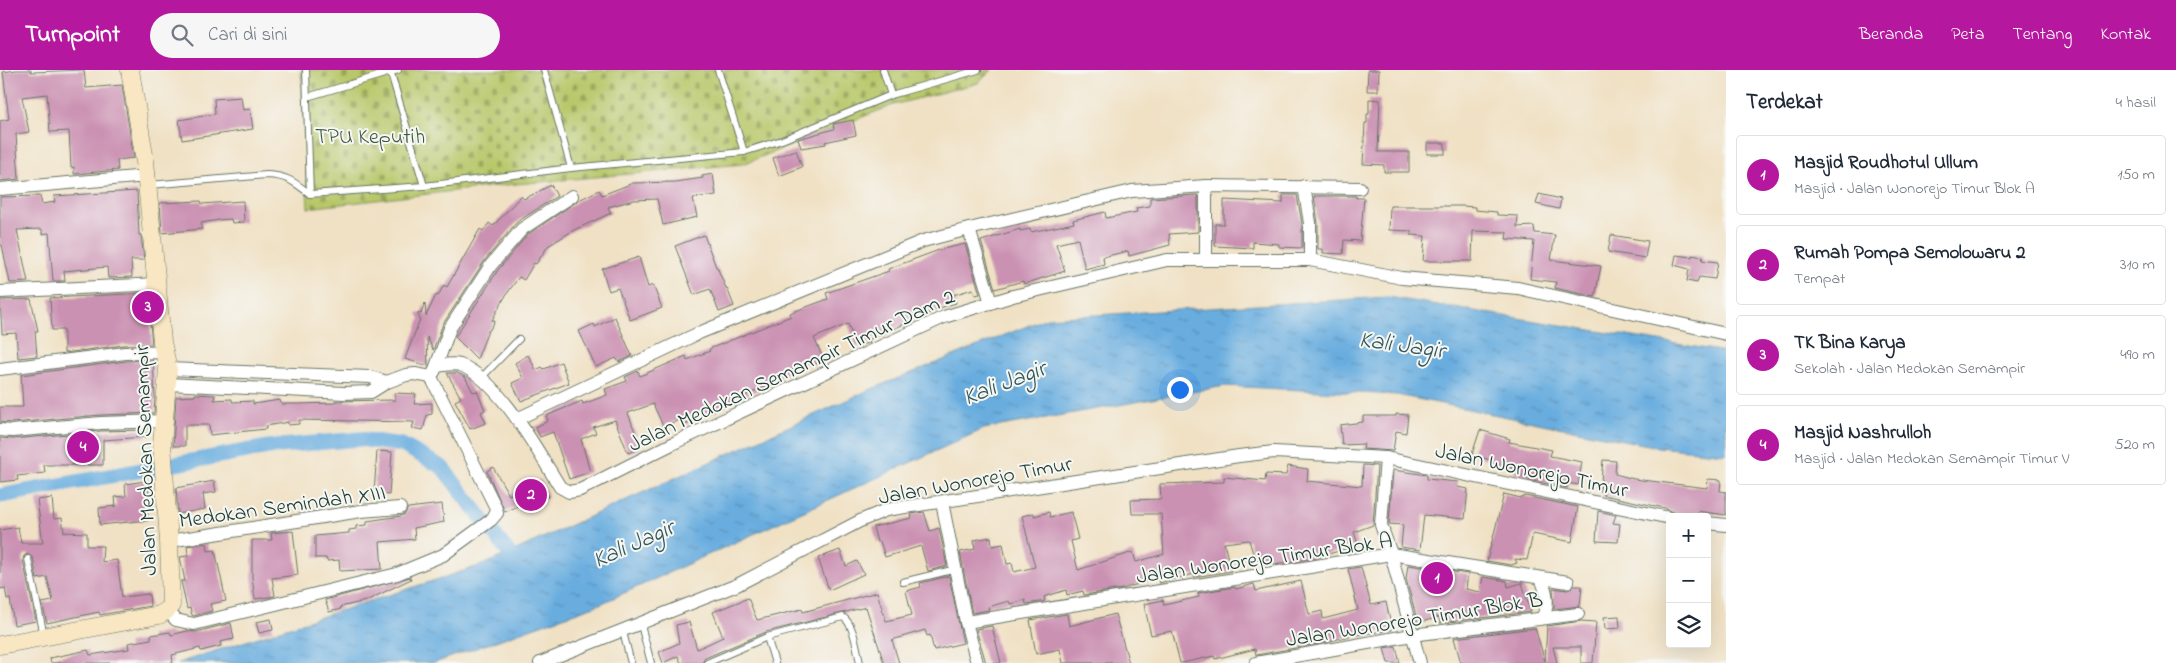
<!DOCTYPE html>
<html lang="id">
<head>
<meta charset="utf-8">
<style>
	body { margin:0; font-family:"Indie Flower",sans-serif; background:#f6f6f7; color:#1f2937 }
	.controls { position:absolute; right:15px; bottom:15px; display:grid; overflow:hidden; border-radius:5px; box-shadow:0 5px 20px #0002 }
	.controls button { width:45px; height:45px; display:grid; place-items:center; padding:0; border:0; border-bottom:1px solid #e0e1e3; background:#fff; color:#1f2937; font:25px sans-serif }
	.you { position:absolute; left:1179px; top:319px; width:18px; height:18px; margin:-12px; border:4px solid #fff; border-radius:50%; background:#1a73e8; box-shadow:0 0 0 8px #1a73e833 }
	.badge { display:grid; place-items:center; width:32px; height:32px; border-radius:50%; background:#b5179e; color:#fff; font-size:16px; font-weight:700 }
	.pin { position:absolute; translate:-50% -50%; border:2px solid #fff; box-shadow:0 1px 5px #0006 }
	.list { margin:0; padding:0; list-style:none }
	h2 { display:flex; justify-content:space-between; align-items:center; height:65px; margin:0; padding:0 20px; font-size:21px }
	h2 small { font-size:16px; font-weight:400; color:#747a83 }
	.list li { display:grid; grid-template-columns:32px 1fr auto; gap:15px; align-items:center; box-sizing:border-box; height:80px; margin:0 10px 10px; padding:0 10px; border:1px solid #e0e1e3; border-radius:5px }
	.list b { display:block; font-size:19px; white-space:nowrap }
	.list p { margin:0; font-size:16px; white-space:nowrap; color:#747a83 }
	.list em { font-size:16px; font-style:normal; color:#747a83 }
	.icon { flex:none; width:28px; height:28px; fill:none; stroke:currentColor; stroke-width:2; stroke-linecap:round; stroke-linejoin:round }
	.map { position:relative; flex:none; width:1726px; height:593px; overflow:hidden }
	header { display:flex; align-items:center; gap:30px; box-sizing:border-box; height:70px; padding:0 25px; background:#b5179e; color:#fff }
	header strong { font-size:24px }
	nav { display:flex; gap:28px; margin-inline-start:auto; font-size:18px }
	.search { width:350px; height:45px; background:#f6f6f7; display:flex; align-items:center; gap:12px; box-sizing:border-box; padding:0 18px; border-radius:28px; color:#747a83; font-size:19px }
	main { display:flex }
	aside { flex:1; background:#fff }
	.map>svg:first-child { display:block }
	.cemetery { fill:url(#cemetery-stones); stroke:#6c824e }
	.water { fill:url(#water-ripples); stroke:#44758a }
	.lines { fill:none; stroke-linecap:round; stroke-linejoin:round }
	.canal { stroke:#69addf; stroke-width:15 }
	.building { fill:#cb91b2 }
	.lane-casing { stroke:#687666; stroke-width:8 }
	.street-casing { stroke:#687666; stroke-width:14 }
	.secondary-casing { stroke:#687666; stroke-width:19 }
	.lane { stroke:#fff; stroke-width:6 }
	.street { stroke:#fff; stroke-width:12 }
	.secondary { stroke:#f9e7c3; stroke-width:18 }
	.labels { text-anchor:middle; stroke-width:4; stroke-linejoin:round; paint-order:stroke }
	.park-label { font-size:22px; fill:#3e593f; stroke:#f6f6f2 }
	.street-label { font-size:22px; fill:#1f3d34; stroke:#f6f6f2 }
	.water-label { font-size:24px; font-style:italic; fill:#32595f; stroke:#f6f6f2 }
</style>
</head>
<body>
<header>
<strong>Turnpoint</strong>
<div class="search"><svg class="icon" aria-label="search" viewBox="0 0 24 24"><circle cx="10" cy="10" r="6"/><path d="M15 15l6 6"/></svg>Cari di sini</div>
<nav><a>Beranda</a><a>Peta</a><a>Tentang</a><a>Kontak</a></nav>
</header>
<main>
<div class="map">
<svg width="1726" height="593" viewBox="0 0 1726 593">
	<defs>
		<pattern id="cemetery-stones" width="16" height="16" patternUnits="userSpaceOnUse" patternTransform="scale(1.25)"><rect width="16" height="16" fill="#b8c769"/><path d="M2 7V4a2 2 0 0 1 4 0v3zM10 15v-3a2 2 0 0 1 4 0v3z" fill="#95a357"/></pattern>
		<pattern id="water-ripples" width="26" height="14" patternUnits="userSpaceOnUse" patternTransform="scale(1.25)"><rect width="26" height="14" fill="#69addf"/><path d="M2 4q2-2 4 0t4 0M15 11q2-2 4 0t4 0" fill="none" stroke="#568eb6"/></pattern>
	</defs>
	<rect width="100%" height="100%" fill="#f6f6f2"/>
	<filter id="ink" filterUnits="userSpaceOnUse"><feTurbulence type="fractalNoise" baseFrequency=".02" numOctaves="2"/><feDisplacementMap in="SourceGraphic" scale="10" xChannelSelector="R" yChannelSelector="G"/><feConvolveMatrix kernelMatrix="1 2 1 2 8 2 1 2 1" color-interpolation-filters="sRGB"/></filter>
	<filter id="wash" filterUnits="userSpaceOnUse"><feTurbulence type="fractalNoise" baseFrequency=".0096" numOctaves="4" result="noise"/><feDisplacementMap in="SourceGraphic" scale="20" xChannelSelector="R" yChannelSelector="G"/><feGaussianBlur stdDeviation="1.12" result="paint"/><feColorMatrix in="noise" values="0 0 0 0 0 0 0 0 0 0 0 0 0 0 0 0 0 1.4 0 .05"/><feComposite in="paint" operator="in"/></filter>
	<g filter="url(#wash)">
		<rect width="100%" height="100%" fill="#f0e1c4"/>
		<polygon class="cemetery" points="301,0 992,0 978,13 893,35 743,94 505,115 308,138"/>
		<polygon class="water" points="1388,227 1726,282 1726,384 1658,377 1397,325 1225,316 984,359 600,534 434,593 178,593 485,494 869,320 1047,248"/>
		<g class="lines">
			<polyline class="canal" points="0,426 268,377 360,369 402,375 442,397 509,483"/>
		</g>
		<g id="blocks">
			<g class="building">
				<polygon points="16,0 31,0 31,2 84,0 86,18 122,15 134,88 117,90 118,100 74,104 74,97 71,98 69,61 50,62 47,24 22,27 29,62 16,64 19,109 0,111 0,51 9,49 3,2"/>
				<polygon points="1368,0 1379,0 1378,21 1367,21"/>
				<polygon points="241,27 243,40 250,39 253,59 182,70 179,50 215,44 214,29"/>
				<polygon points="1369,29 1380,30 1378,82 1409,82 1409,102 1384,102 1384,95 1363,94 1365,53 1367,53 1367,44 1369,44"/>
				<polygon points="853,50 856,65 825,72 826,74 801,78 798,69 834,59 833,54"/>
				<rect x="1427" y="73" width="18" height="11"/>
				<polygon points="796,80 802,97 779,106 773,88"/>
				<polygon points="713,104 716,125 693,128 697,147 663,155 657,129 634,130 608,137 611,143 574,160 548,176 536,194 534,193 524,210 519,207 506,225 492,250 495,251 489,261 488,261 477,289 455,267 498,200 527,165 579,130 599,120 602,125 633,113 675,112 703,108 702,106"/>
				<polygon points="551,115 557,126 517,152 485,190 443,254 433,280 427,267 428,296 405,289 420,249 417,243 421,244 425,233 426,246 436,225 438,226 444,215 447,217 480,159 483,161 489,153 493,156 521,126 524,129"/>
				<polygon points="137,121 139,165 141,165 144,190 131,190 132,207 108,208 107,197 64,201 65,211 53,211 49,163 42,164 42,159 17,160 28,212 10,213 2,175 0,175 0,127 40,126 42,134 55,132 54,126"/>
				<polygon points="1539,124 1561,129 1559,139 1536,134"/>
				<polygon points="1198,125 1198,162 1169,164 1170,175 1129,186 1128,181 1103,187 1104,194 1085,199 1078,169 1056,174 1065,201 1024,214 1023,211 995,219 981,171 1020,159 1020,161 1030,159 1031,162 1074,153 1073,150 1105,142 1106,148 1137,142 1136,138 1150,136 1150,128"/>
				<polygon points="1283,125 1297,125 1302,154 1302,178 1279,177 1279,174 1253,172 1253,178 1215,176 1215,154 1224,154 1224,130 1283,133"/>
				<polygon points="1314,126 1356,126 1356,128 1364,128 1360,171 1344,170 1343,184 1323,183 1323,179 1318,179 1318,153"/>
				<polygon points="201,131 202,134 243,131 244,152 232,153 231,149 219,150 201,153 202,159 162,163 160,133"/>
				<polygon points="1390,136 1463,136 1475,137 1475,140 1497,142 1497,145 1518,146 1517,157 1534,156 1535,163 1555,165 1551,190 1601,196 1595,227 1555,218 1556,212 1530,209 1534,171 1506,169 1507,162 1473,161 1472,191 1423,191 1425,166 1411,165 1411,161 1389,160"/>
				<polygon points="704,165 716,197 717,197 726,218 727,218 734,236 719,242 710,219 694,225 675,176"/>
				<polygon points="1611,165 1648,171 1645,188 1608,182"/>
				<polygon points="965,174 980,224 975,225 973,219 953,225 956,233 933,240 934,241 868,270 870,272 857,277 848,254 814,268 824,290 813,295 810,290 778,308 779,311 742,327 685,355 683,349 663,356 653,334 628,343 641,378 628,383 615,350 593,357 596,363 581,369 590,402 569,409 553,362 540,367 535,357 548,351 546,346 582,331 583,334 607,325 605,319 627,311 625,307 638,301 640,306 686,286 687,290 710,281 709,279 791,246 790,243 828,229 826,223 889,201 888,199 939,180"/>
				<polygon points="1676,185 1692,187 1692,185 1703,187 1702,190 1718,192 1715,209 1699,207 1697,213 1687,211 1689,199 1674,195"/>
				<polygon points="639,187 648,217 653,215 662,238 630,250 618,218 609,221 602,199"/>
				<polygon points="147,223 152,274 124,275 64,283 64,260 52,260 50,228"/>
				<polygon points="31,229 38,261 35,261 37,286 18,288 16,263 2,264 0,230"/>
				<polygon points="615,247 632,286 619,292 616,288 596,297 579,261 594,254 595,257"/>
				<polygon points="528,285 536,300 542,297 544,299 561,292 569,313 521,331 512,313 523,308 515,293"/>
				<polygon points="153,290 155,327 154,343 100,345 12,353 0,352 0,337 23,337 21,305 126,291"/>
				<polygon points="447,303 457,303 465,307 473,322 477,321 485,340 481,342 486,353 470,359 455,331 461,328"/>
				<polygon points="395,323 416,324 414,334 432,333 432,344 427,345 423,360 412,358 414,352 299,350 299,354 288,355 288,352 266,356 266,359 210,365 209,355 185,355 185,376 173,376 176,327 195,326 195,324 215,325 214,330 232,329 232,332 253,331 253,334 280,330 281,334 298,334 335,333 335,331 395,330"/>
				<polygon points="1396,344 1408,345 1406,363 1396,361 1393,381 1363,379 1364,374 1342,375 1340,355 1363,352 1363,346 1396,346"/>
				<polygon points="145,360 146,367 103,370 103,395 44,395 45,403 17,406 18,410 0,412 0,368 13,369 101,361"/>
				<polygon points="1480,360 1510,369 1509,372 1552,380 1550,386 1582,392 1578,415 1568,413 1567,418 1529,410 1530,407 1514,403 1516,398 1490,392 1490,390 1472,384"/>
				<polygon points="377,381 392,382 389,425 374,423"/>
				<polygon points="1603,390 1616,391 1615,404 1634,409 1707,418 1708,409 1721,410 1720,421 1726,422 1726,445 1697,441 1697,447 1677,445 1665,438 1603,425 1604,421 1600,421"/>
				<polygon points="1363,395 1377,396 1373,455 1354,462 1358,475 1316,488 1273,494 1270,485 1255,490 1249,470 1224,473 1231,501 1194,507 1194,504 1159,513 1158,508 1122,519 1084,525 1083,521 1067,525 1066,520 1044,527 1045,531 1026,534 1025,530 1010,534 1009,531 988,537 989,540 972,543 960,482 975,479 974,470 991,467 992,476 1003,474 1007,494 1012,493 1014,502 1035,497 1022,446 1034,443 1034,446 1049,442 1050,447 1071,442 1078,469 1071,471 1078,500 1133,482 1136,492 1164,484 1161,444 1132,444 1131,430 1161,429 1160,414 1224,412 1224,407 1265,411 1266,404 1286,405 1288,396 1308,399 1307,411 1362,416"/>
				<polygon points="493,397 509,425 540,410 548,427 522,440 520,435 505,442 487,401"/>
				<polygon points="1393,400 1427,405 1427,409 1458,412 1457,417 1468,419 1465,449 1424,445 1420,480 1401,477 1403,455 1389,454"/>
				<polygon points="146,411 150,431 146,431 148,450 100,455 99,438 116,436 115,427 126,426 125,414"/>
				<polygon points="214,411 216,422 203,424 205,439 178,444 176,418"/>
				<polygon points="1504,424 1521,428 1525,426 1578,437 1572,472 1533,464 1527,490 1515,489 1517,493 1511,495 1487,491"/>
				<polygon points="52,428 54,449 62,448 64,462 87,463 87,476 103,476 102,492 117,490 122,527 149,524 150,536 100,545 99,542 47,553 42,533 53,531 47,507 37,509 33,488 27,484 24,486 23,490 36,551 14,555 10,529 7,529 5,518 0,519 0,460 18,457 21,473 43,473 37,430"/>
				<polygon points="442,434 444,452 414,458 415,469 380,472 382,499 340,501 339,490 327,491 326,488 315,488 315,466 349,463 349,460 356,459 356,456 367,455 367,451 401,446 405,444 408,438"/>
				<polygon points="1598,441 1616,445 1613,453 1620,454 1618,472 1596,471"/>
				<polygon points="924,442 930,461 939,458 947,496 928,501 921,476 885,487 880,471 877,472 873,457 912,448 911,444"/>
				<polygon points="293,461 298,505 272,508 275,526 255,529 252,507 252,470 272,470 271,463"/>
				<polygon points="207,473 208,481 215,480 226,531 210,534 212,541 194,546 192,545 190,538 187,539 181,511 185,511 180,487 188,486 187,476"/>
				<polygon points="840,480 846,496 857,491 864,504 829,520 818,488"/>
				<polygon points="1408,495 1468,504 1466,519 1480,522 1483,507 1507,511 1508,517 1522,513 1531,542 1440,553 1439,547 1418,553 1406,509"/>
				<polygon points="1361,497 1371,535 1386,532 1392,560 1357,565 1357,564 1323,573 1256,585 1255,579 1215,589 1214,586 1182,593 1180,593 1172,561 1151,565 1144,534 1163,530 1164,535 1199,527 1198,523 1235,517 1236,519 1254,514 1256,521 1301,511 1309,544 1322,541 1323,549 1358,540 1348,499"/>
				<polygon points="949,506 963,573 934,580 930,565 927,566 925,560 892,570 899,593 884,593 866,537 766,562 705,588 702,593 681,593 678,586 663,593 659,582 679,573 676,555 689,552 697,579 723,567 713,542 748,528 757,550 802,539 803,542 877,522 886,551 912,545 906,521 921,517 920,513"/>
				<polygon points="410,507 411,509 366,531 340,537 341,539 329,542 325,530"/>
				<polygon points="1575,516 1582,516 1580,536 1554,539 1553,518 1567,520"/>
				<polygon points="1067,544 1069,556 1115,544 1129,593 1063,593 1060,579 1036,584 1030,550"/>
				<polygon points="1619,546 1620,558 1605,559 1604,547"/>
				<polygon points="271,549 273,560 259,563 256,552"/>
				<polygon points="1581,551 1596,552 1593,593 1581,593 1581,577 1553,577 1557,593 1461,593 1454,568 1535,558 1545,591 1547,556"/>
				<polygon points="231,553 234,569 220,572 221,576 201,581 200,578 172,585 173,593 51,593 50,588 88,580 90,585 129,579 128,573 151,569 151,565 170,562 171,565 187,561 196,562"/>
				<polygon points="992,556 1001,593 986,593 976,559"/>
				<polygon points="1396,576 1400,593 1388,593 1384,578"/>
			</g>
		</g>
	</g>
	<g filter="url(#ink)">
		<use href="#blocks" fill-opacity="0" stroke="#687666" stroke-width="1"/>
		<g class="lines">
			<g class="lane-casing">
				<g id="lane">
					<polyline points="306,0 310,124"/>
					<polyline points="390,0 424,116"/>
					<polyline points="544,0 571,98"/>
					<polyline points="718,0 744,82"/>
					<polyline points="883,0 891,25"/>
					<polyline points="307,27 398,0"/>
					<path d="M149,115L267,105C288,106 294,112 310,124L424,116L571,98L744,82L782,70L891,25L978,0"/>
					<polyline points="482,307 519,269"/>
					<polyline points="28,489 44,566"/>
					<polyline points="903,512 956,499"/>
					<polyline points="641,555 651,593"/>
					<polyline points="623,562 631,593"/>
					<polyline points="767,567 775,593"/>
					<path d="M707,593L767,567L843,547C854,554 857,580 860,593"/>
				</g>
			</g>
			<g class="street-casing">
				<g id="street">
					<polyline points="1304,116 1310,153 1310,190"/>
					<polyline points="0,119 147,106"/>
					<polyline points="969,159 991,233"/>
					<polyline points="1206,190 1206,116"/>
					<polyline points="0,222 157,214"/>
					<path d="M437,296C444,295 453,293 460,295C499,309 538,382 560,417L569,422L580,420L676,372L944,247L1013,226L1167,190H1310L1402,208L1518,218L1726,264"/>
					<polyline points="0,299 125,283 164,282"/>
					<polyline points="168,299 370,307 387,312"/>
					<polyline points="434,302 450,258 491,195 522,159 572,126"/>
					<polyline points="168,314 344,323 371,322 387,312 406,305 415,304 431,307"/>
					<polyline points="517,349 699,263 923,171 969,159 1132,121 1206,116 1360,118"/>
					<polyline points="0,360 12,361 101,353 164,351"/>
					<polyline points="1386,388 1381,455 1391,484 1420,593"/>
					<polyline points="942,432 966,552 977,593"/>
					<polyline points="1707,453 1726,455"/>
					<polyline points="169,471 361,441 400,438"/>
					<path d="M1541,508C1547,523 1550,534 1542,548"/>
					<polyline points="167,540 176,550 194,554 397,504 443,485 491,450 497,443 495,436 431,307"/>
					<polyline points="966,552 1391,484 1568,512"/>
					<polyline points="540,593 737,515 860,451 886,440 1239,386 1274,382 1386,388 1670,448"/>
					<polyline points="1256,593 1412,565 1578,544"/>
				</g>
			</g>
			<g class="secondary-casing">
				<polyline id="secondary" points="0,575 159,545 167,540 171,535 169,471 162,374 168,299 162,272 145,91 130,0"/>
			</g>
			<use href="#lane" class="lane"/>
			<use href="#street" class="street"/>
			<use href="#secondary" class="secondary"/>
		</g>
	</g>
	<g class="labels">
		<g class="park-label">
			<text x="370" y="73">TPU Keputih</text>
		</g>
		<g class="street-label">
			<text transform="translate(791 299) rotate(-25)" y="8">Jalan Medokan Semampir Timur Dam 2</text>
			<text transform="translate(144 390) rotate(-92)" y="8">Jalan Medokan Semampir</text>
			<text transform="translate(1532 399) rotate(12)" y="8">Jalan Wonorejo Timur</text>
			<text transform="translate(975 409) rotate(-10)" y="8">Jalan Wonorejo Timur</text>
			<text transform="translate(282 435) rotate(-8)" y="8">Medokan Semindah XIII</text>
			<text transform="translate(1264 487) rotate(-8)" y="8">Jalan Wonorejo Timur Blok A</text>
			<text transform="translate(1414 548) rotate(-9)" y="8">Jalan Wonorejo Timur Blok B</text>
		</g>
		<g class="water-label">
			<text transform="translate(1402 274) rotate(8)" y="8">Kali Jagir</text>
			<text transform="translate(1004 312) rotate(-21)" y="8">Kali Jagir</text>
			<text transform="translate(633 473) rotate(-24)" y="8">Kali Jagir</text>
		</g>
	</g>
</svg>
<div class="controls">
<button>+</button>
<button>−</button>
<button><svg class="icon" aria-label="layers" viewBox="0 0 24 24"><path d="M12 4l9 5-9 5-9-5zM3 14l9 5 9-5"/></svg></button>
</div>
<div class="you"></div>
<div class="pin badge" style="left:1437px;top:508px">1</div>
<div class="pin badge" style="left:531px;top:425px">2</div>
<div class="pin badge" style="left:148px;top:237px">3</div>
<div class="pin badge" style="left:83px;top:377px">4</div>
</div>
<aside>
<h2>Terdekat<small>4 hasil</small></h2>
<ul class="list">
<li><span class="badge">1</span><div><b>Masjid Roudhotul Ullum</b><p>Masjid · Jalan Wonorejo Timur Blok A</p></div><em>150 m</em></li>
<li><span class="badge">2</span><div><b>Rumah Pompa Semolowaru 2</b><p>Tempat</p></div><em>310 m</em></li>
<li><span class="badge">3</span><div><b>TK Bina Karya</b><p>Sekolah · Jalan Medokan Semampir</p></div><em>490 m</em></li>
<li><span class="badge">4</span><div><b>Masjid Nashrulloh</b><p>Masjid · Jalan Medokan Semampir Timur V</p></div><em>520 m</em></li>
</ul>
</aside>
</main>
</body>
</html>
